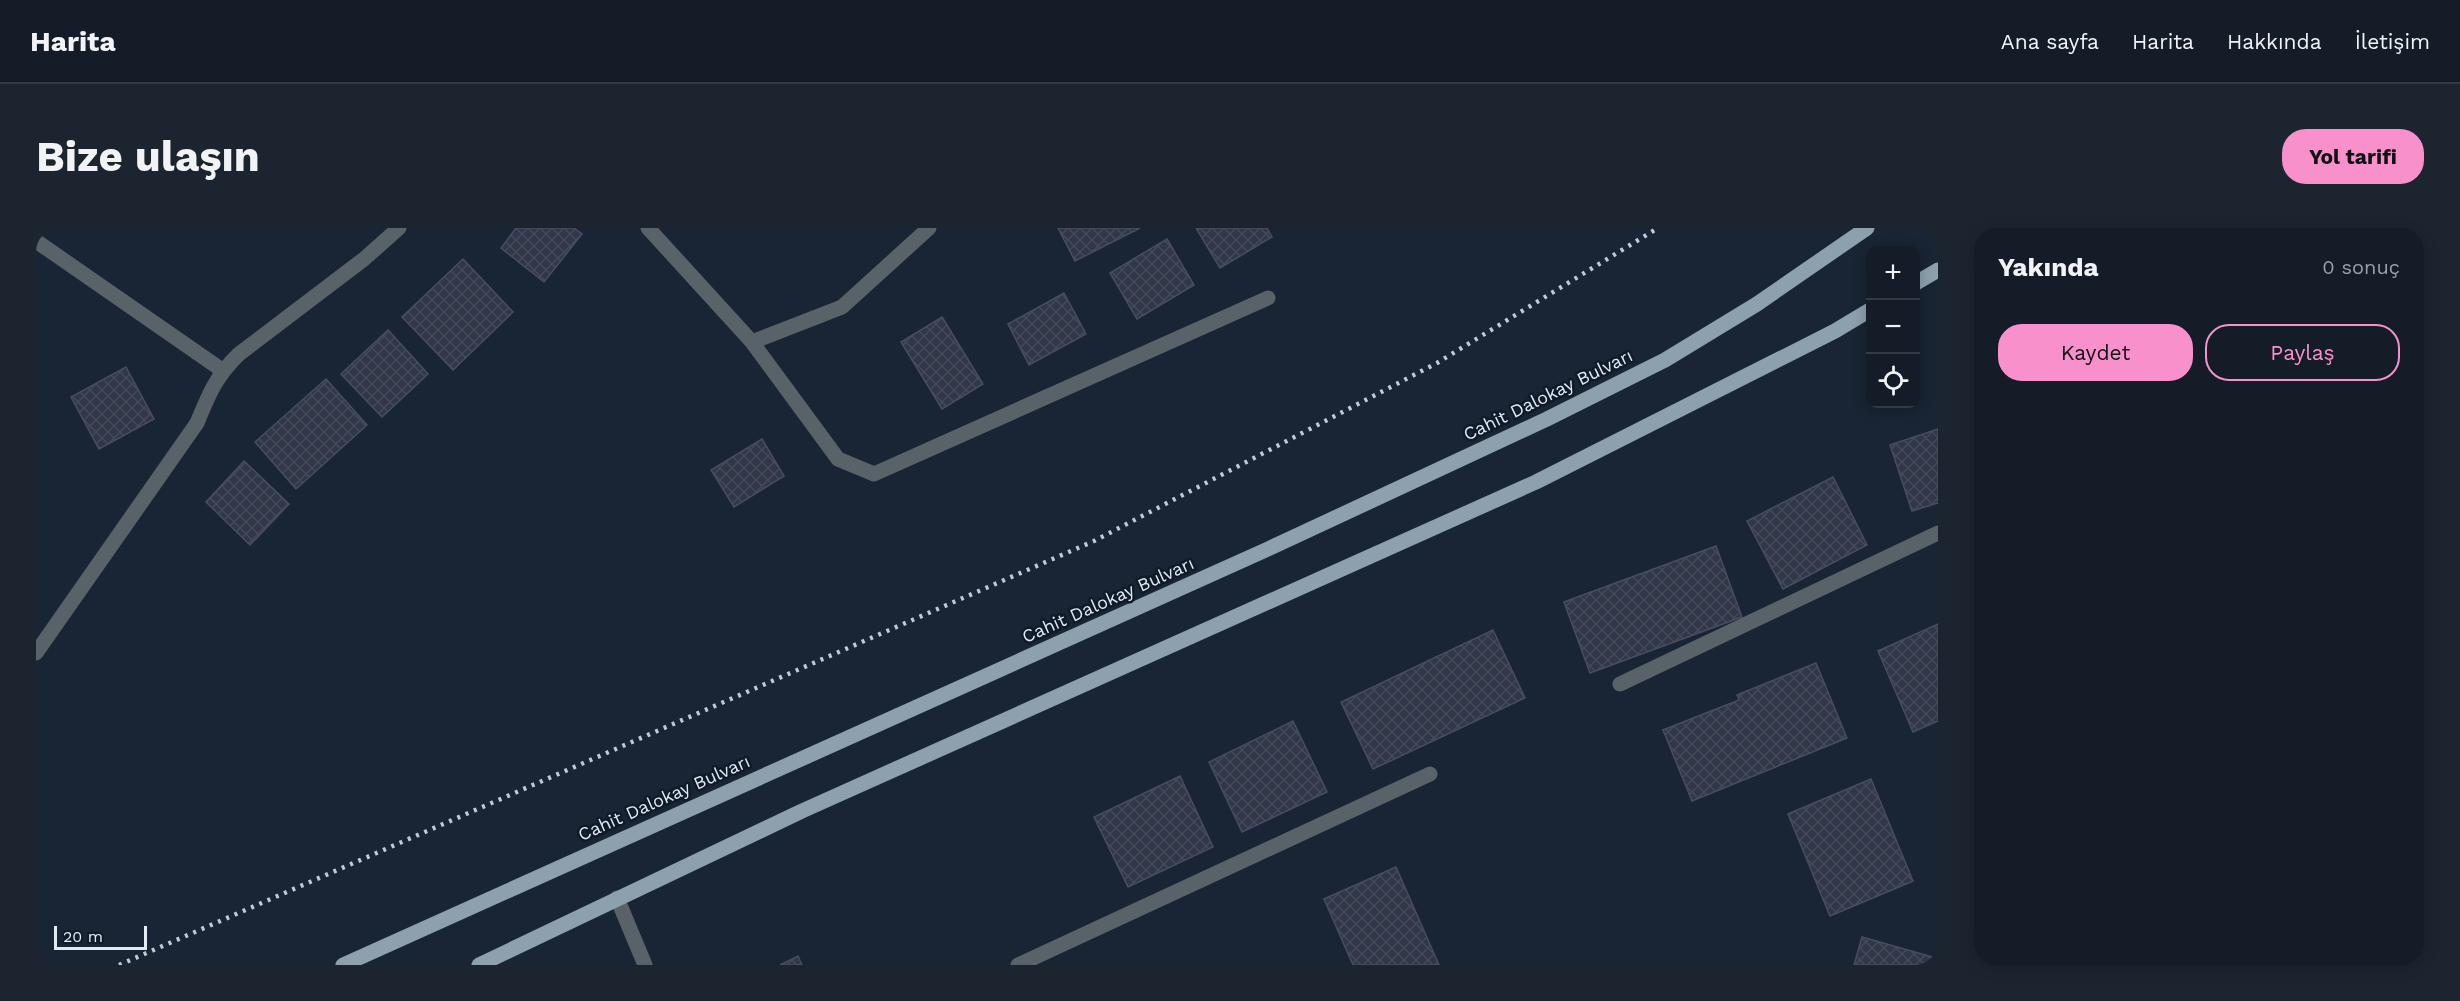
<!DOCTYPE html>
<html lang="tr">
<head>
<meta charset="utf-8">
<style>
	body { margin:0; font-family:"Work Sans",sans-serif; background:#1c252f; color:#f1f3f6 }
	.controls { position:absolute; right:18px; top:18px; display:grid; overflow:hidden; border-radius:12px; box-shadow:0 3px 15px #0003 }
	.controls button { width:54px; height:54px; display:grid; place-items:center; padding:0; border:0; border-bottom:2px solid #323a44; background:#131c27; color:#f1f3f6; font:30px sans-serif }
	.scale { position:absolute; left:18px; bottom:15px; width:93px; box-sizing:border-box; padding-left:6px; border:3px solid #e2eaf4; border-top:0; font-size:16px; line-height:21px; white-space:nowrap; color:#e2eaf4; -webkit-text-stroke:4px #101b29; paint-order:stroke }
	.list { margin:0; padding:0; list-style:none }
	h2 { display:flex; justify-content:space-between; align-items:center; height:78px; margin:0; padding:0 24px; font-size:26px }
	h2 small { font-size:20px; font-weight:400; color:#9da1a7 }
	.actions { display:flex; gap:12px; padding:18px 24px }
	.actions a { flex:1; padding:14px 0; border:2px solid #f890cc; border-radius:24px; text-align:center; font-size:21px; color:#f890cc }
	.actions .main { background:#f890cc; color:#111 }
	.icon { flex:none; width:33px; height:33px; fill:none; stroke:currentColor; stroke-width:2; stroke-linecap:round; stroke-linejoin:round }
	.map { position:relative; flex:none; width:1902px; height:737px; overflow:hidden; border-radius:24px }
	header { display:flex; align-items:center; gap:36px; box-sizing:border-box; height:84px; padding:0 30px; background:#131c27; border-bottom:2px solid #323a44 }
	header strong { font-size:28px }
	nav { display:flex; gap:33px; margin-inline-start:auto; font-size:21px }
	.intro { display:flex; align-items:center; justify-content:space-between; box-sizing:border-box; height:144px; padding:0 36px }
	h1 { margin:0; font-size:42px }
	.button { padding:15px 27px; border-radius:24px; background:#f890cc; color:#111; font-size:21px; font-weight:700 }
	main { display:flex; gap:36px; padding:0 36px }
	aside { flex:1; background:#131c27; border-radius:24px; box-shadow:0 3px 15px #0003 }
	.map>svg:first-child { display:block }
	.building { fill:url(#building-cross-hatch); stroke:#484d61; stroke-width:1.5 }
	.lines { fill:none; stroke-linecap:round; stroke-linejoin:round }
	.service { stroke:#596268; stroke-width:15 }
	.minor { stroke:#596268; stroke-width:15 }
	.primary { stroke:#8da0ad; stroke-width:15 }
	.rail { stroke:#c1cad5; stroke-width:4.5; stroke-dasharray:3 6; stroke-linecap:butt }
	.labels { text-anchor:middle; stroke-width:5; stroke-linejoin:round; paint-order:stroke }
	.street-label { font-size:18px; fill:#e2eaf4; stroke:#101b29 }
</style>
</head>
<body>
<header>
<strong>Harita</strong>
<nav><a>Ana sayfa</a><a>Harita</a><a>Hakkında</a><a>İletişim</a></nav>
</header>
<div class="intro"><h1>Bize ulaşın</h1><a class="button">Yol tarifi</a></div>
<main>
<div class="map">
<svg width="1902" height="737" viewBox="0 0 1902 737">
	<defs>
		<pattern id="building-cross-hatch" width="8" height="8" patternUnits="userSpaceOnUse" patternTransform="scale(1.5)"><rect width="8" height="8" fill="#313648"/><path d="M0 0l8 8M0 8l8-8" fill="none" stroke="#454a5a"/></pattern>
	</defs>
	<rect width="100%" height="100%" fill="#192534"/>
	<g class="building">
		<polygon points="480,0 538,0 546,6 508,54 465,20"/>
		<polygon points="1022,0 1104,0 1039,33"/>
		<polygon points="1160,0 1231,0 1236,9 1184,40"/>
		<polygon points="1131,11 1158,57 1101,91 1074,45"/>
		<polygon points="427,31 477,84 417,142 366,89"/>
		<polygon points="1028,65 1050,106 993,137 972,96"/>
		<polygon points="906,89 947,156 906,181 865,114"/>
		<polygon points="352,102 392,146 346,189 305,146"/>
		<polygon points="90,139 118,191 63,221 35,169"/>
		<polygon points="290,151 331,197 260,261 219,214"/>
		<polygon points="1902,201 1902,275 1876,283 1854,217"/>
		<polygon points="726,211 748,248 698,279 675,242"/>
		<polygon points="208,233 253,276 214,317 170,274"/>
		<polygon points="1797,249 1831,317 1747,361 1711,293"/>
		<polygon points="1680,318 1706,389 1554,445 1528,374"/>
		<polygon points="1902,396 1902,493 1877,504 1842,423"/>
		<polygon points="1457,402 1489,470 1337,541 1305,474"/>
		<polygon points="1780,435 1811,510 1656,573 1627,502 1703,472 1701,467"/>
		<polygon points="1257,493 1291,564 1206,604 1173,534"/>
		<polygon points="1144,548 1177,619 1092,659 1058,589"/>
		<polygon points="1835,551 1877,653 1794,688 1752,586"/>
		<polygon points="1360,639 1403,737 1317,737 1288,671"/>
		<polygon points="1826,709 1900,730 1898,735 1902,737 1818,737"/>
		<polygon points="762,728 766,737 744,737"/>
	</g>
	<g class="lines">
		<g class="service">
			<polyline points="1584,456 1902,305"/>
			<polyline points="581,670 609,737"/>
			<polyline points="982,737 1394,546"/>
		</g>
		<g class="minor">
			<polyline points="612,0 716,114 802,231 838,246 1232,70"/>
			<polyline points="0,13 186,142"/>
			<polyline points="716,114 806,79 893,0"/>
			<path d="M0,425L161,195C173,166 180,148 203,126L328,31L363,0"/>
		</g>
		<g class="primary">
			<polyline points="1880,55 1902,42"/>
			<polyline points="307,737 1232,321 1511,191 1629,132 1721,76 1831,0"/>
			<polyline points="443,737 766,583 1500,254 1799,103 1834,82"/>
		</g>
		<polyline class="rail" points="83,737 1058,313 1401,135 1622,0"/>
	</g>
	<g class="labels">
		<g class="street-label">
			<text transform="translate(1512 167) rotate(-26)" y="6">Cahit Dalokay Bulvarı</text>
			<text transform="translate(1072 372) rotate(-24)" y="6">Cahit Dalokay Bulvarı</text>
			<text transform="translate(628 570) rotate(-24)" y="6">Cahit Dalokay Bulvarı</text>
		</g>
	</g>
</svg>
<div class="controls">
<button>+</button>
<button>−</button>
<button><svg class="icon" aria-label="locate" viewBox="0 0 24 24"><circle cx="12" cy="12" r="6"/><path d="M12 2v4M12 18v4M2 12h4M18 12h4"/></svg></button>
</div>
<div class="scale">20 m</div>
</div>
<aside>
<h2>Yakında<small>0 sonuç</small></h2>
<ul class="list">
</ul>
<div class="actions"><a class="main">Kaydet</a><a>Paylaş</a></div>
</aside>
</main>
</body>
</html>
